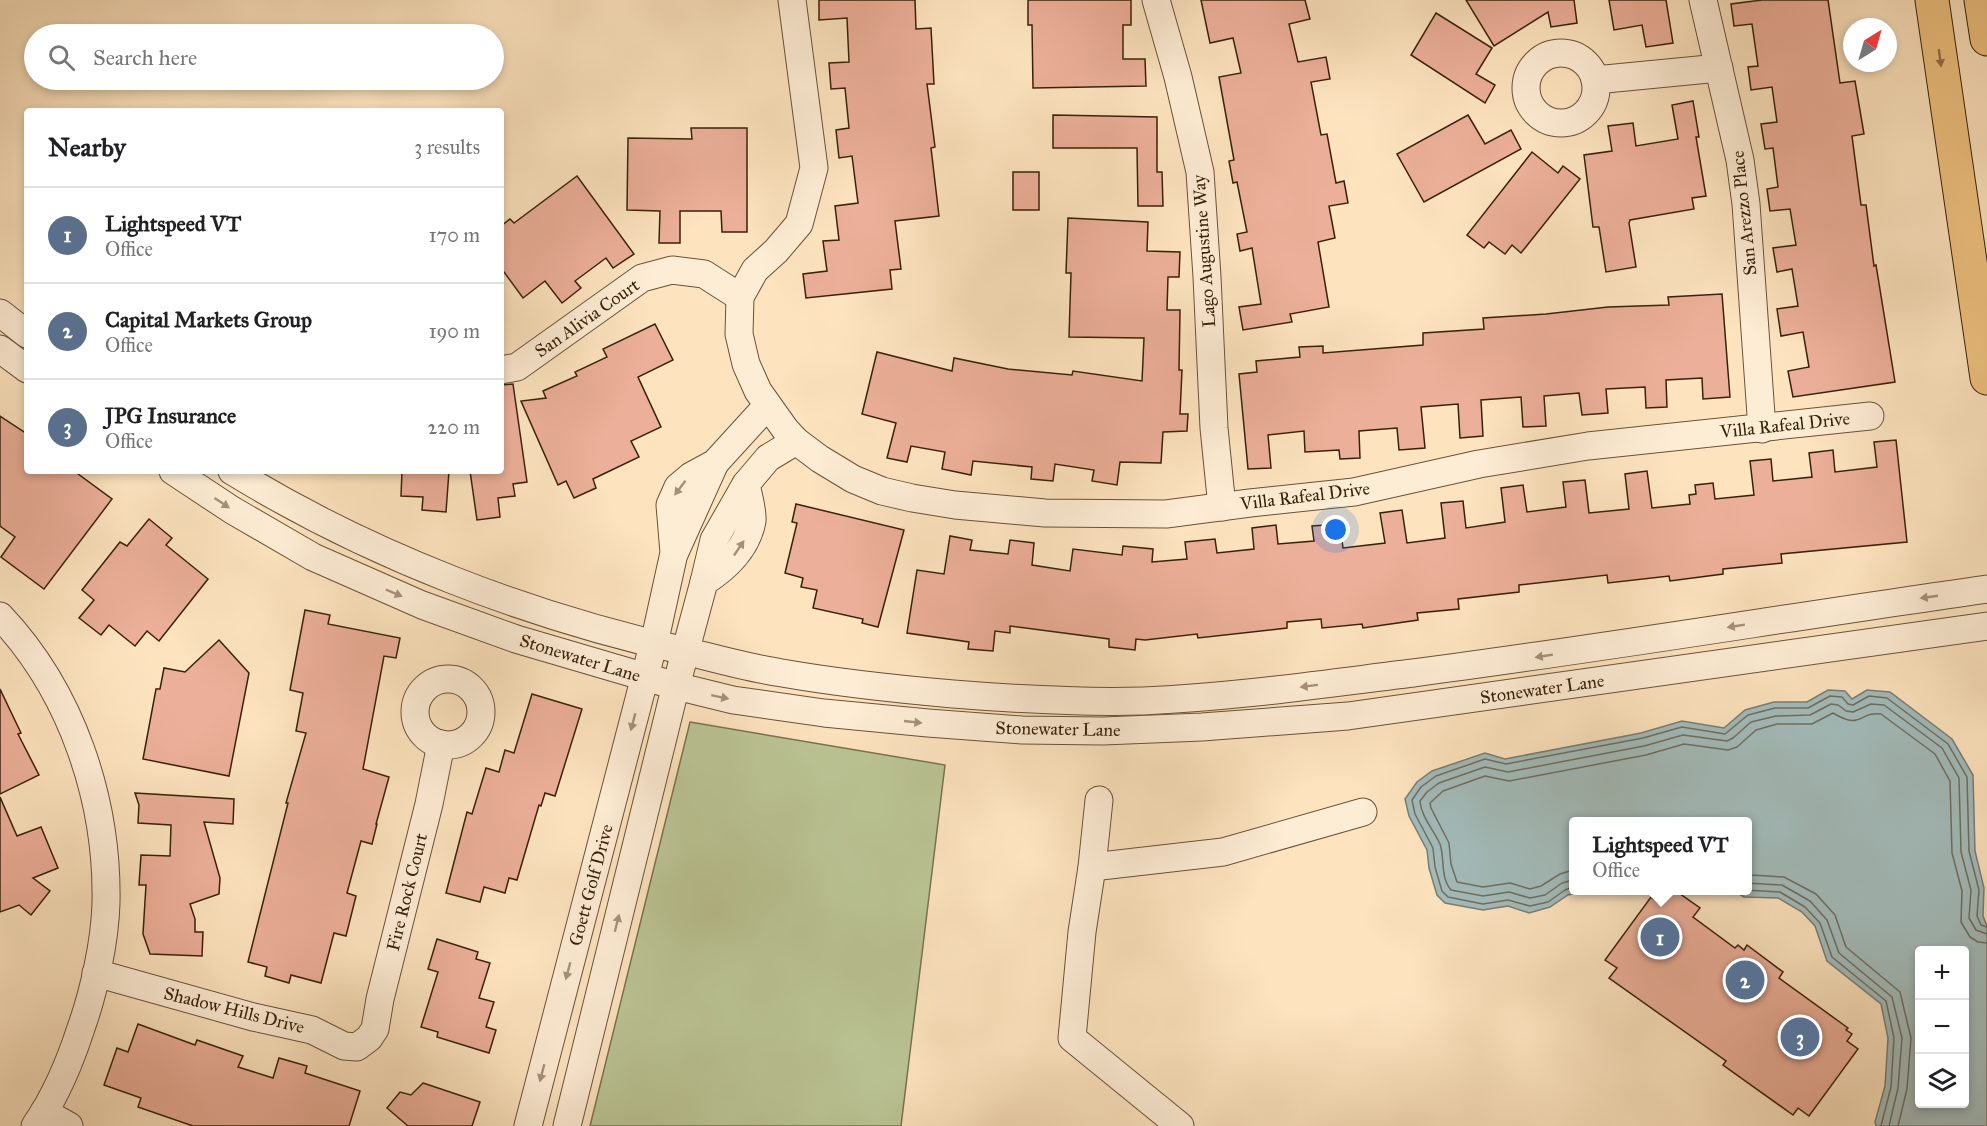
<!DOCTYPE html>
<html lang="en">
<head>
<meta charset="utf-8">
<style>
	body { margin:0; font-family:"IM FELL Great Primer",serif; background:#f2f2f2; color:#202124 }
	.controls { position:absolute; right:18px; bottom:18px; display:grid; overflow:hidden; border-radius:6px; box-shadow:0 3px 9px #0003 }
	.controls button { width:54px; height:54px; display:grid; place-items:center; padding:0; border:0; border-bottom:2px solid #e0e0e0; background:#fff; color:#202124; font:30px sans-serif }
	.compass { position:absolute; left:1843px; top:18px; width:54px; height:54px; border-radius:50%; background:#fff; box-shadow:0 3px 9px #0003; rotate:37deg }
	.you { position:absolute; left:1336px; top:530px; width:21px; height:21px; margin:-15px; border:4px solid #fff; border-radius:50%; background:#1a73e8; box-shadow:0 0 0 9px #1a73e833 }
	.badge { display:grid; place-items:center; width:39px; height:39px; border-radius:50%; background:#8f2418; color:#fff; font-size:20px; font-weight:700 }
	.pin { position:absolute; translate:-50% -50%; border:3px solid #fff; box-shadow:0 2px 6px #0006 }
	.popup { position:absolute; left:1569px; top:817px; width:183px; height:78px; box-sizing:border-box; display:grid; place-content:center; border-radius:6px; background:#fff; filter:drop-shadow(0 2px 4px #0005); font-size:20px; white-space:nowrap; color:#757577 }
	.popup b { font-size:22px; color:#202124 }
	.popup::after { content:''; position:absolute; left:50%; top:100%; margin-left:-12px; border:12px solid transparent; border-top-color:#fff }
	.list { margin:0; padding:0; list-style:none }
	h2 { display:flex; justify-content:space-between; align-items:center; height:78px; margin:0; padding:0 24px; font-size:26px }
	h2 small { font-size:20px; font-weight:400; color:#757577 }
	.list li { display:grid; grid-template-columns:39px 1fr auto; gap:18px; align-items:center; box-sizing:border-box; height:96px; padding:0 24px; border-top:2px solid #e0e0e0 }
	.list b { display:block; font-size:22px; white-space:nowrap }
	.list p { margin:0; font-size:20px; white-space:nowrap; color:#757577 }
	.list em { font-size:20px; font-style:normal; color:#757577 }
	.icon { flex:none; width:33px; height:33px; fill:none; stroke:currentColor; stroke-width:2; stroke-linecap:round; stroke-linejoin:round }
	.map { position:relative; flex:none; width:1987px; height:1126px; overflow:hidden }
	.search { position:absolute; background:#fff; box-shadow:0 3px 9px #0003; left:24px; top:24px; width:480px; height:66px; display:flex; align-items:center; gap:15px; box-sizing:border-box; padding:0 21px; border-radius:33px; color:#757577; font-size:22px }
	.panel { position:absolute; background:#fff; box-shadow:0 3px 9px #0003; left:24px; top:108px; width:480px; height:366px; border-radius:6px }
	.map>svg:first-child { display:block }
	.green { fill:#bbc595; stroke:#7a7350; stroke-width:1.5 }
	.water { fill:#a3bcbb; stroke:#787e74; stroke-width:1.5; fill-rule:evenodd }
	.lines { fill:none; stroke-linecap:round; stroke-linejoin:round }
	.shore { stroke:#6e6e62; stroke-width:1.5 }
	.building { fill:#ecaf99; stroke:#38210a; stroke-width:1.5 }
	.minor-casing { stroke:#695237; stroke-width:29 }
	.major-casing { stroke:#38210a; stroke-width:35 }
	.minor { stroke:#feedd5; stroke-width:27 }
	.major { stroke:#eec280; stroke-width:33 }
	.oneway { fill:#937245 }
	.oneway2 { fill:#a5917a }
	.labels { text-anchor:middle; stroke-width:5; stroke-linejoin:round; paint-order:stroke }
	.street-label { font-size:18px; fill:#38210a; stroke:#feedd5 }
</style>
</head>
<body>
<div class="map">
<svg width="1987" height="1126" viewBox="0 0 1987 1126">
	<rect width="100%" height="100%" fill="#fde4bf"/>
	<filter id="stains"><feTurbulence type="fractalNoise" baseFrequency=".00333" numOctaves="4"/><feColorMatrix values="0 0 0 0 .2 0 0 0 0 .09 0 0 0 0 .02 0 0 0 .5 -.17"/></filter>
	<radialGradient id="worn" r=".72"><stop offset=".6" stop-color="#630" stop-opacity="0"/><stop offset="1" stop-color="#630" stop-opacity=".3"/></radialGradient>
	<polygon class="green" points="690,722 945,765 901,1126 590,1126"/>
	<path class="water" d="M1828,690L1845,691L1852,699L1867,690L1890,692L1952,739L1973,775L1975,851L1984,888L1983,916L1987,926V1126H1876L1875,1122L1885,1086L1888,1038L1881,1004L1827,961L1815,926L1802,912L1778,898L1744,897L1734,891L1747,890V822H1573V890L1585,891L1568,895L1550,907L1529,913L1508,906L1483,910L1445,903L1437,895L1429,868L1427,850L1409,816L1405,799L1417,782L1432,771L1485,753L1505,759L1641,733L1682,721L1724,728L1745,710L1774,702H1807ZM1920,950H1964V1104H1920Z"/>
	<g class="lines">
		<g class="shore">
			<path d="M1573,870L1560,874L1541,886L1530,889L1510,883L1483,887L1457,882L1451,864L1449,843L1431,808L1430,803L1443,791L1485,776L1509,781L1646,755L1684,744L1728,750L1737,747L1756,730L1777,724H1812L1833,713C1863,731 1858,711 1881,714L1935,754L1950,781L1952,853L1962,891L1961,922L1970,937L1978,942L1987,943"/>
			<polyline points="1747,872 1751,875 1784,877 1816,894 1835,915 1846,947 1900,992 1911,1038 1907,1089 1898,1126"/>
			<path d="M1573,880L1562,883L1545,895L1530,898L1509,892L1483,896L1451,890C1440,877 1445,859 1440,844C1434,830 1421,817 1420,801L1427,792L1439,783L1485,767L1508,772L1644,746L1683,735L1727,741L1733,738L1751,722L1776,716L1810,715L1831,704L1838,705L1846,711L1853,712L1871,704L1884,705L1942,748L1959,778L1961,852L1971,890L1969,918L1976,930L1987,934"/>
			<polyline points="1747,883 1782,885 1810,901 1827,920 1839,953 1892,997 1902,1038 1898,1088 1889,1126"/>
			<polyline points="1573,887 1565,890 1548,902 1530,906 1508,900 1483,904 1448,897 1442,891 1435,867 1433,848 1415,814 1412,800 1421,787 1436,776 1485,759 1506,764 1643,738 1682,727 1725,734 1748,715 1775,708 1808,708 1830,696 1842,697 1848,704 1853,705 1869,696 1887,698 1948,744 1967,777 1969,851 1979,890 1977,916 1981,925 1987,927"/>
			<polyline points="1744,890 1780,892 1805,907 1820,923 1832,957 1886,1001 1894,1038 1891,1087 1881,1126"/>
		</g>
	</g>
	<g class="building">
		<polygon points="819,0 915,0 916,29 931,28 934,84 927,84 935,147 931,148 939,216 895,221 901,269 890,270 892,289 806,298 803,274 827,271 823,241 839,240 835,206 858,203 852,156 839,158 836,130 849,128 845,88 831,89 829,63 849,62 847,18 819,20"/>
		<polygon points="1028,0 1131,0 1131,25 1123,25 1123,59 1145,59 1146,86 1033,88 1032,25 1028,25"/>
		<polygon points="1201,0 1305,0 1310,19 1289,24 1298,62 1326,57 1330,79 1311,82 1321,135 1327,134 1336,183 1344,181 1348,203 1329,206 1335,238 1318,242 1329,307 1290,314 1292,322 1243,330 1239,307 1261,304 1252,248 1240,251 1237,234 1247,232 1237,182 1233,183 1229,161 1234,160 1219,77 1241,73 1233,38 1210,43"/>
		<polygon points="1466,0 1574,0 1577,23 1551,27 1548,12 1494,46"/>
		<polygon points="1609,0 1666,0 1673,43 1646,47 1642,25 1614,30"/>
		<polygon points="1762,0 1828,0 1840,83 1855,81 1864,134 1852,136 1861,205 1866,205 1874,266 1876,265 1895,382 1793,397 1788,371 1809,367 1803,332 1781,336 1777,309 1798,306 1792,269 1777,272 1773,248 1796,245 1790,209 1770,211 1767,189 1778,187 1773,148 1765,149 1761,124 1777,122 1772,87 1751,90 1748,67 1758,66 1752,24 1734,26 1731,4"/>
		<polygon points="1436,13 1492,48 1476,74 1495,85 1485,103 1411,55"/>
		<polygon points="1693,101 1699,137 1696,137 1706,196 1692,198 1694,209 1630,220 1629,223 1636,267 1606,272 1599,227 1593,227 1584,155 1612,151 1608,126 1633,123 1636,146 1678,139 1672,105"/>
		<polygon points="1053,115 1157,117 1157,172 1162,172 1163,206 1138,206 1137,148 1053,148"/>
		<polygon points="1468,115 1485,144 1511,130 1521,149 1424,202 1397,154"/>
		<polygon points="691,128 747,128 747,232 722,232 721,211 680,211 680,243 659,243 660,211 627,210 628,138 692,139"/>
		<polygon points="1532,152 1558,173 1563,166 1580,179 1521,253 1512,245 1505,254 1489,242 1484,248 1467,235"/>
		<rect x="1013" y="172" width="26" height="38"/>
		<polygon points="577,176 634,254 613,268 606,258 575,281 581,288 562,303 545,281 523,298 501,268 501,226 510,219 514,223"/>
		<polygon points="1068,218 1148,222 1147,251 1180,252 1179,277 1168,277 1167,310 1180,310 1179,370 1182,370 1180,414 1188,414 1187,431 1163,432 1161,463 1120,462 1117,485 1092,481 1094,470 1055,464 1053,481 1031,479 1032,467 973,461 971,475 942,469 945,452 911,446 907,462 887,458 896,423 862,414 877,352 952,371 954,358 1008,369 1072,375 1073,371 1142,381 1144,338 1069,337 1071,273 1066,273"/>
		<polygon points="1722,294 1730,397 1703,399 1702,378 1666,380 1667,407 1646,408 1645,387 1606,389 1608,413 1582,415 1579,393 1544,396 1546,426 1523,427 1521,397 1481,400 1483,436 1460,438 1458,404 1421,407 1425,448 1399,450 1397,428 1359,431 1360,458 1340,459 1339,450 1305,452 1304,431 1268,435 1271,468 1248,469 1239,374 1257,372 1256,361 1300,357 1299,347 1323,346 1323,353 1423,345 1423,333 1484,329 1483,318 1546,314 1608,307 1669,305 1668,297"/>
		<polygon points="655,324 673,360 638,377 661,427 631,441 639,457 593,479 596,488 574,498 566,481 558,485 521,401 546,398 543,391 577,376 575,372 607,357 603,349"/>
		<polygon points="513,384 527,482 513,484 515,496 498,498 500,517 477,520 470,471 501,471 501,385"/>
		<polygon points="0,416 27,434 27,471 74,471 112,499 44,589 1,557 15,537 0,526"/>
		<polygon points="1896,440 1907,542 1781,554 1782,563 1723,569 1723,574 1670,581 1669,576 1608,583 1607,575 1519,585 1519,592 1458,599 1459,609 1417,613 1418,620 1363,628 1362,624 1322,628 1321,619 1287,622 1287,628 1198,638 1197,634 1145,640 1136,639 1135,650 1109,647 1109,639 1010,626 1010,633 995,631 993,651 968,649 969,642 907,633 917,570 944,574 950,536 972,540 970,550 1008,554 1010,540 1034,543 1032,565 1070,571 1073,549 1122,555 1123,546 1153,549 1152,562 1187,559 1185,542 1215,539 1217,553 1254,549 1252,528 1276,525 1278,544 1314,541 1312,526 1340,524 1343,548 1385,543 1380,513 1402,510 1407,543 1445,538 1441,503 1463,501 1466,528 1505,522 1501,488 1523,485 1527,512 1566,507 1563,482 1585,480 1589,513 1629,509 1625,474 1647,471 1652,508 1690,504 1689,495 1696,494 1695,485 1713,483 1715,499 1754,495 1750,461 1771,459 1773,481 1812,477 1809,453 1833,450 1835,472 1877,467 1874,442"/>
		<polygon points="402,471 449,471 446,512 422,510 423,497 401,496"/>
		<polygon points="796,504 904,530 878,627 862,623 863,619 813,608 817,590 801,587 803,578 785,573 797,523 792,522"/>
		<polygon points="149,519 172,538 166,545 208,579 159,641 147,631 135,646 109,625 101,635 79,618 94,600 82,590 120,542 127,546"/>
		<polygon points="305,610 330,615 328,624 400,638 396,658 384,656 363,769 389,777 376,824 377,824 372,844 361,841 347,893 356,896 346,936 334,933 321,983 291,975 289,983 265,976 267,967 248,962 288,803 286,803 306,733 296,731 303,693 290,690"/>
		<polygon points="219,640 249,673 229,776 143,759 156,689 160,689 164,668 185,672"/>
		<polygon points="0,689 21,733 18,734 39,775 0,794"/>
		<polygon points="532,694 582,709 555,796 545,793 541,806 539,805 517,880 509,878 505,893 484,887 480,902 446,893 467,812 472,814 486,768 499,772 505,750 514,753"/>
		<polygon points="135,793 234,799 233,824 204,822 220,878 219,894 190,904 195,919 195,932 203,932 202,956 150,954 143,934 146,885 139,885 141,855 170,856 171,825 138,823 139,805"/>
		<polygon points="0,797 17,836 41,827 58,868 33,878 50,891 31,915 19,905 0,912"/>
		<polygon points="1667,891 1676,891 1700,908 1693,917 1735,948 1738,945 1744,950 1747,945 1783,972 1779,978 1848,1028 1846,1030 1852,1034 1847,1041 1858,1049 1809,1116 1798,1108 1793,1115 1723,1065 1726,1061 1609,978 1617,968 1605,960 1651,897 1658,903"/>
		<polygon points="437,939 478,952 476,959 490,963 479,998 494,1002 486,1027 496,1030 489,1053 437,1037 438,1032 421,1027 438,972 428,969"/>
		<polygon points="138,1024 195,1045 197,1040 243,1056 238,1067 273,1078 279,1058 307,1066 305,1073 360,1091 349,1126 193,1126 138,1107 141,1098 104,1085 117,1048 128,1052"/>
		<polygon points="423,1083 480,1102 472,1126 408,1126 387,1108 400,1092 411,1095"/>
	</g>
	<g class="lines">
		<g class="minor-casing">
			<g id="minor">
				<polyline points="792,0 814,168 799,224 776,251 755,270 740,297 739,334 746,364 758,391 785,429 796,441 820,459 853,479 882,491 912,498 955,505 1045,513 1166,514 1250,503 1354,492 1479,464 1588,446 1870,416"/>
				<polyline points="1156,0 1178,77 1200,172 1207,277 1214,428 1222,507"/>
				<polyline points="1703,0 1740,160 1746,204 1762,429"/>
				<circle cx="1561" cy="88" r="35"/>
				<polyline points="1595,80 1719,68"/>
				<polyline points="0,313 27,334"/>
				<polyline points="0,349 27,369"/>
				<polyline points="501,370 517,367 642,278 672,270 704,274 740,297"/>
				<polyline points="173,471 232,510 313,557 422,605 516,639 676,686 733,700 824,713 928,723 1022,730 1103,731 1202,727 1348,716 1987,626"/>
				<path d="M232,471C369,555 528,616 685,651C717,659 749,668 782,673C839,683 896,689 953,694C1016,699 1080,703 1143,701C1234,697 1323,684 1413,673C1605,648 1796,616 1987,589"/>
				<polyline points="675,552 715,463"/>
				<polyline points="704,582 714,540 746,484"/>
				<path d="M0,616C72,692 108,800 106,903C105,941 94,992 81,1028C70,1062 56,1096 35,1126"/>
				<circle cx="448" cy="712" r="33"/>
				<polyline points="1099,800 1092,867 1082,932 1072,1038 1180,1126"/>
				<polyline points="1092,867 1223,852 1363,812"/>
				<polyline points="96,973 253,1017 312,1030 344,1046 357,1047 369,1038 375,1029 380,999 429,804 441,744"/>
				<polyline points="44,1112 69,1126"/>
				<polyline points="528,1126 657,630 674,553 670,505 678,487 691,476 715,463 767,406"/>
				<path d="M567,1126L672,701L704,582C726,568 747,548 752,521C753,510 748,495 746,484L768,458L796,441"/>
			</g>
		</g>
		<g class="major-casing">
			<g id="major">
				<polyline points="1932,0 1987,378"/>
				<polyline points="1981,0 1987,39"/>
			</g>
		</g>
		<use href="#minor" class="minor"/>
		<use href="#major" class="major"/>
	</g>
	<defs><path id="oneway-solid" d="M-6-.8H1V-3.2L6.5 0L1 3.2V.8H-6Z" transform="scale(1.5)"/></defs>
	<use class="oneway" href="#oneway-solid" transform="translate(1940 58) rotate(82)"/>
	<g class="oneway2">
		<use href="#oneway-solid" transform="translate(680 488) rotate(127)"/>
		<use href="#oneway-solid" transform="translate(222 503) rotate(34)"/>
		<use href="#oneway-solid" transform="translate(739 548) rotate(-56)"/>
		<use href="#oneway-solid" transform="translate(394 593) rotate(23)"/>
		<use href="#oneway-solid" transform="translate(1929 597) rotate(172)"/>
		<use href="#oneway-solid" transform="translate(1736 626) rotate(171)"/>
		<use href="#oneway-solid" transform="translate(1544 656) rotate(171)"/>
		<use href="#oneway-solid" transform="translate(1309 686) rotate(173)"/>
		<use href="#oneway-solid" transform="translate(720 697) rotate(12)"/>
		<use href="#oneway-solid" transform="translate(633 722) rotate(105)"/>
		<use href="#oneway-solid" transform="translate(913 722) rotate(6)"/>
		<use href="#oneway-solid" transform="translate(617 923) rotate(-76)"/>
		<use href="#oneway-solid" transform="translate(568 971) rotate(105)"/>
		<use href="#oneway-solid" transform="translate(542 1073) rotate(105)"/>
	</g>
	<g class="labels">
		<g class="street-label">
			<text transform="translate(1744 213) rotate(-96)" y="6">San Arezzo Place</text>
			<text transform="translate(1204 251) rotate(-94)" y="6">Lago Augustine Way</text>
			<text transform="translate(587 318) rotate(-35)" y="6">San Alivia Court</text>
			<text transform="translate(1785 425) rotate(-6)" y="6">Villa Rafeal Drive</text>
			<text transform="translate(1305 496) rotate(-7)" y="6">Villa Rafeal Drive</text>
			<text transform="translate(580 658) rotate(17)" y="6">Stonewater Lane</text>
			<text transform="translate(1542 689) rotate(-8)" y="6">Stonewater Lane</text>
			<text transform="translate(1058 729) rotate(1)" y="6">Stonewater Lane</text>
			<text transform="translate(591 885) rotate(-75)" y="6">Goett Golf Drive</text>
			<text transform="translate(407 892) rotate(-76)" y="6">Fire Rock Court</text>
			<text transform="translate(234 1010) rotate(14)" y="6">Shadow Hills Drive</text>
		</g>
	</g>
	<rect width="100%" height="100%" filter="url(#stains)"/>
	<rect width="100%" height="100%" fill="url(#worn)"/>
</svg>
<div class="controls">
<button>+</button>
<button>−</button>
<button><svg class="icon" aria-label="layers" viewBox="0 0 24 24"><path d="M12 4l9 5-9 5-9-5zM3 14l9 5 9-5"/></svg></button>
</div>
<svg class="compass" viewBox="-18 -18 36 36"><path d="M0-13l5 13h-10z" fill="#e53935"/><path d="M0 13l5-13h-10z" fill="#757577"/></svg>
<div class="you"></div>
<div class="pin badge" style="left:1660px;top:937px;background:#5c6f8a">1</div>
<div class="popup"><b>Lightspeed VT</b>Office</div>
<div class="pin badge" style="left:1745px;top:980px;background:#5c6f8a">2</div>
<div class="pin badge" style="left:1800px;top:1037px;background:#5c6f8a">3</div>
<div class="search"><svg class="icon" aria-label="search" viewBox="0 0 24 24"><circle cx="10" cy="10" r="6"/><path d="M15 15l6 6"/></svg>Search here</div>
<section class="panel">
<h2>Nearby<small>3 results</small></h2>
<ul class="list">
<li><span class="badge" style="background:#5c6f8a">1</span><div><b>Lightspeed VT</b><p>Office</p></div><em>170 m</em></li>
<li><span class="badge" style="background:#5c6f8a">2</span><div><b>Capital Markets Group</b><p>Office</p></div><em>190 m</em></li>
<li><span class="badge" style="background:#5c6f8a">3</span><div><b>JPG Insurance</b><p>Office</p></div><em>220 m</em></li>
</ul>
</section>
</div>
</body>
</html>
